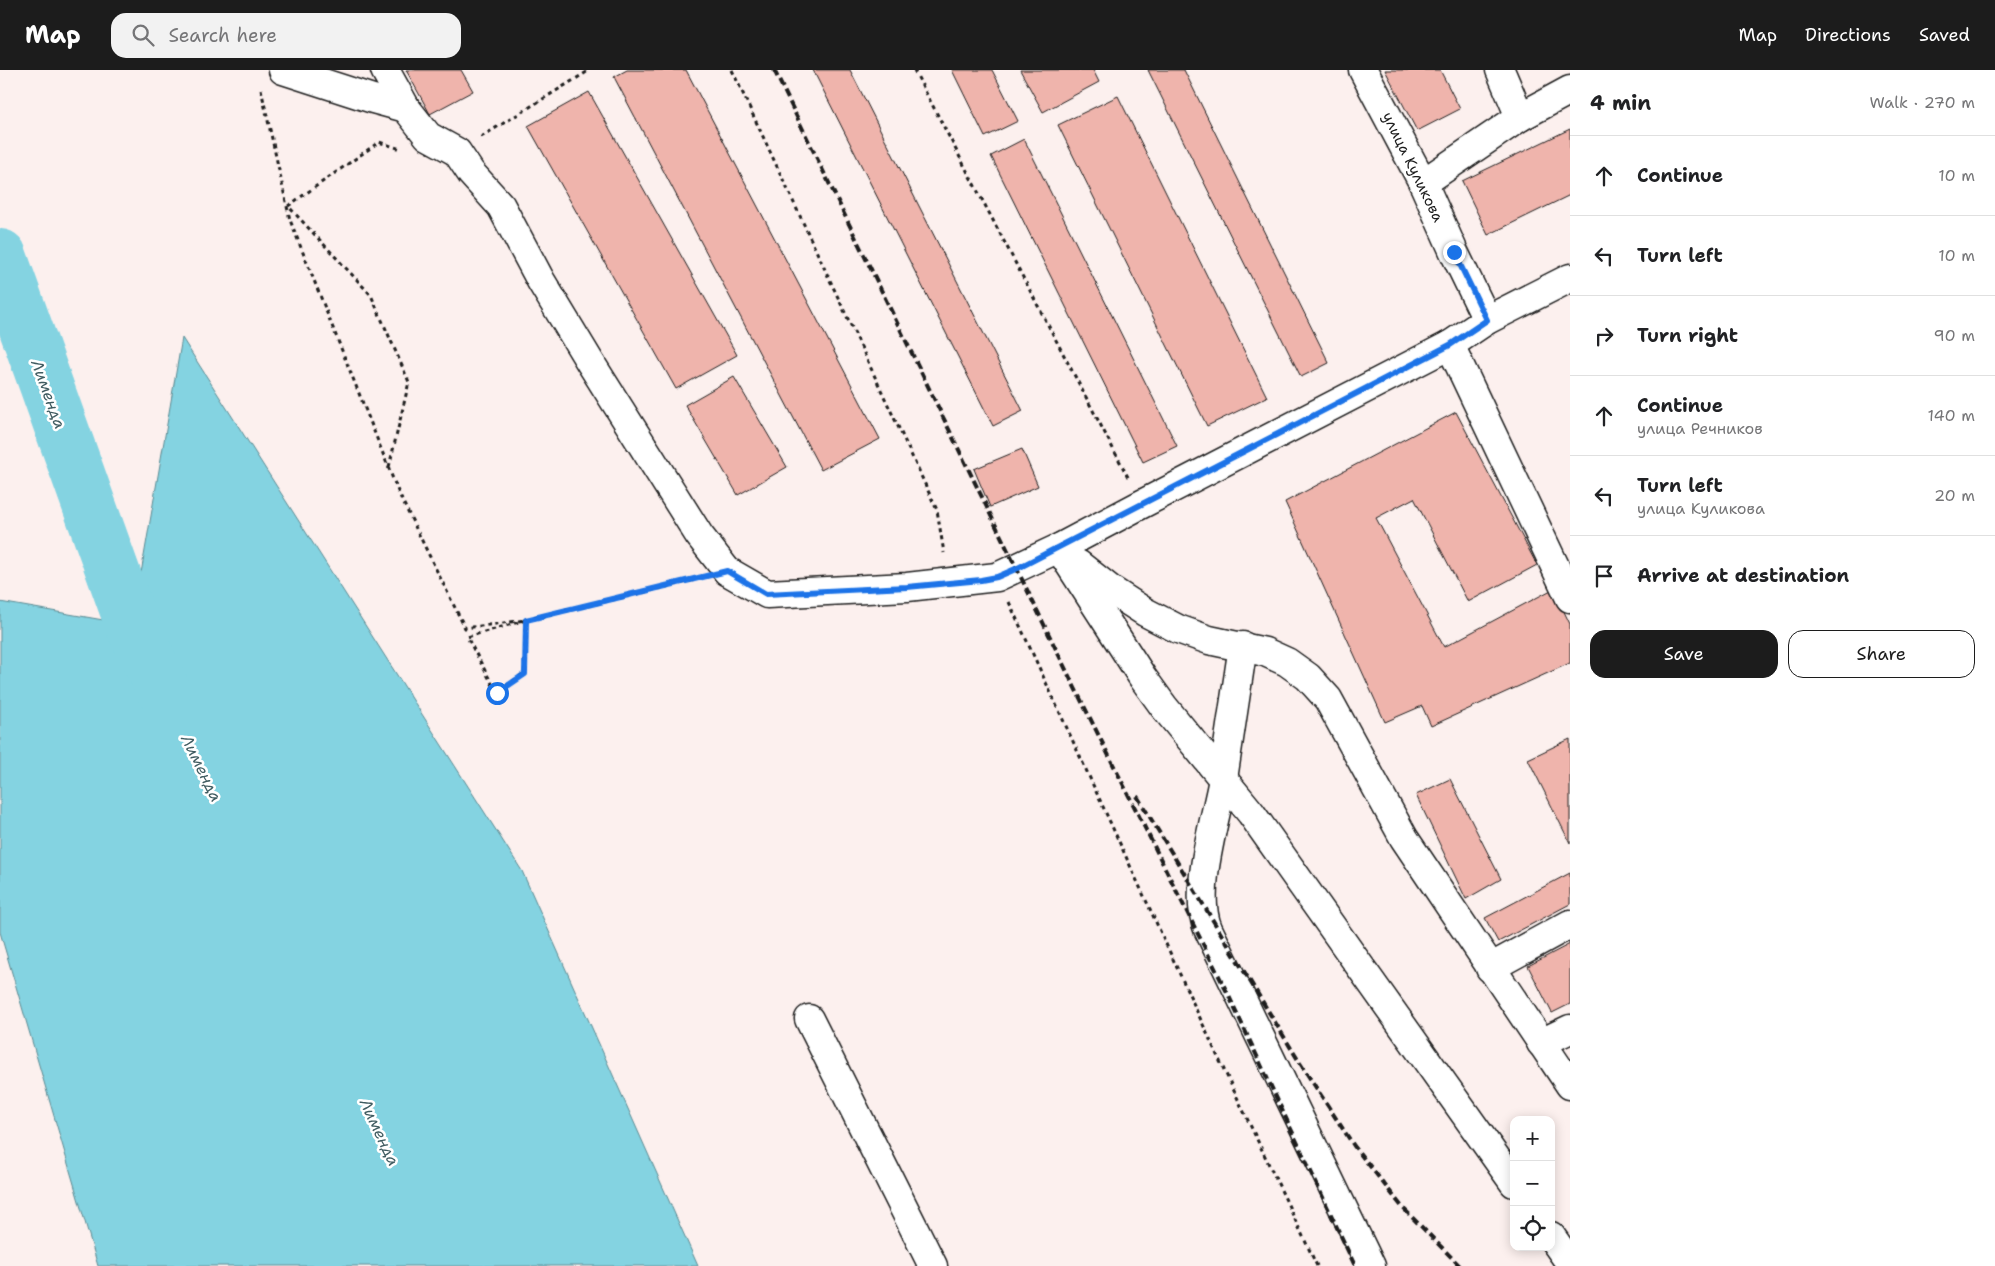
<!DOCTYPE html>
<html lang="en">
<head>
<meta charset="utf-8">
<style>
	body { margin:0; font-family:"Shantell Sans",sans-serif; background:#f2f2f2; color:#202124 }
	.controls { position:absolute; right:15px; bottom:15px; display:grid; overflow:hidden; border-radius:10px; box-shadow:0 2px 12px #0003 }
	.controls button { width:45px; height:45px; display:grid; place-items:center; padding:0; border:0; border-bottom:1px solid #e0e0e0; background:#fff; color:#202124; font:25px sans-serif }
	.stop { position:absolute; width:15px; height:15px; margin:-11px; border:4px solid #1a73e8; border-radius:50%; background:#fff }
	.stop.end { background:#1a73e8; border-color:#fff; box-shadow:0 1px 5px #0008 }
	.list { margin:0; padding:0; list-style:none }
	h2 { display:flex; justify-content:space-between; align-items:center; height:65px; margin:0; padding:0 20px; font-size:21px }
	h2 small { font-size:16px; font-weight:400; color:#757577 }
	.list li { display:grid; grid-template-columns:32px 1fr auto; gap:15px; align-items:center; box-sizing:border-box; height:80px; padding:0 20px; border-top:1px solid #e0e0e0 }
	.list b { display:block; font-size:19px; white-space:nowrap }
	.list p { margin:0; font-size:16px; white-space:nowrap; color:#757577 }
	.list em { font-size:16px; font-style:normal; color:#757577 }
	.actions { display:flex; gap:10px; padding:15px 20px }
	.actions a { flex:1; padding:11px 0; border:1px solid #1c1c1c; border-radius:15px; text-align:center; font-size:18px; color:#1c1c1c }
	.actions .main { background:#1c1c1c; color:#fff }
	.icon { flex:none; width:28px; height:28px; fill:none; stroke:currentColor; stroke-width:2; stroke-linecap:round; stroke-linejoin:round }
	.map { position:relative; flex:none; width:1570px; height:1196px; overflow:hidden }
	header { display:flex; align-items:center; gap:30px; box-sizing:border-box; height:70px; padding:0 25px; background:#1c1c1c; color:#fff }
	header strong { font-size:24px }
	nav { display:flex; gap:28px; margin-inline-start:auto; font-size:18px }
	.search { width:350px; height:45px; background:#f2f2f2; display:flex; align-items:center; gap:12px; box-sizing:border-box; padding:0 18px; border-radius:15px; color:#757577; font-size:19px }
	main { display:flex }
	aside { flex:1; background:#fff }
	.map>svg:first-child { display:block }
	.water { fill:#84d3e1; stroke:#5a8a92 }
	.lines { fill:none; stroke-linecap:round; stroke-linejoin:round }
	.river { stroke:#84d3e1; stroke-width:54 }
	.building { fill:#efb4ac; stroke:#1c1c1c }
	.minor-casing { stroke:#1c1c1c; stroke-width:31 }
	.path { stroke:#1c1c1c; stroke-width:3; stroke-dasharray:4 4; stroke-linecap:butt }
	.minor { stroke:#fff; stroke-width:28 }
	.rail { stroke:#1c1c1c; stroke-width:4; stroke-dasharray:8 4; stroke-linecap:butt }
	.route { stroke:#1a73e8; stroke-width:6 }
	.labels { text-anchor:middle; stroke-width:5; stroke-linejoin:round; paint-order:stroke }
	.street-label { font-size:15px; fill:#1c1c1c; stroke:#fff }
	.water-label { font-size:16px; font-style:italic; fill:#405c61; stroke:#fff }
</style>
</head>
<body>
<header>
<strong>Map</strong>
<div class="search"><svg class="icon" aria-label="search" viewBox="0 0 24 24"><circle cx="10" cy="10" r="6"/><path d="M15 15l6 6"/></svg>Search here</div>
<nav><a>Map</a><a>Directions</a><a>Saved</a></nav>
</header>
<main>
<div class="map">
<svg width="1570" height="1196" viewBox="0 0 1570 1196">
	<rect width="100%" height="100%" fill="#fcf0ee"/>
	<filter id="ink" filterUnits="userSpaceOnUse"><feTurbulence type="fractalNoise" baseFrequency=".02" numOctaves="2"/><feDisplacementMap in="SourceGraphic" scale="10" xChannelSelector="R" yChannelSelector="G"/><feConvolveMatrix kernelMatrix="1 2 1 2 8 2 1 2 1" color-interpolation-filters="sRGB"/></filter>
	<g filter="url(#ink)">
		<polygon class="water" points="182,268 522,801 698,1196 98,1196 0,862 0,532 132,555"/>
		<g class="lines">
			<polyline class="river" points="0,186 132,555 164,621"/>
		</g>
		<g class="building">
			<polygon points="406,0 461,0 473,21 430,44"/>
			<polygon points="627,0 686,0 880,369 821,400 614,7"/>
			<polygon points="813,0 850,0 1023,341 993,356"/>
			<polygon points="952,0 992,0 1018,51 985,67"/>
			<polygon points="1020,0 1093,0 1099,12 1043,42"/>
			<polygon points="1148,0 1184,0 1329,293 1301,307"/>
			<polygon points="1385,0 1440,0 1460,39 1417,61"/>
			<polygon points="589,22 737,285 676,319 528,56"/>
			<polygon points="1118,26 1267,327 1207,356 1058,55"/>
			<polygon points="1570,59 1570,125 1488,165 1462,111"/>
			<polygon points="1024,69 1177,376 1143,392 991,86"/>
			<polygon points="734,307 787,397 738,425 685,335"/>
			<polygon points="1456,342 1537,495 1468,532 1414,428 1376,448 1444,577 1553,519 1570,554 1570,593 1431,656 1422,636 1385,652 1285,432"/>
			<polygon points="1022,379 1038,416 990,437 974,399"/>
			<polygon points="1570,669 1570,773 1528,689"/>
			<polygon points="1450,709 1501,809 1466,829 1416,725"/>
			<polygon points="1570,803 1570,834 1498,872 1485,848"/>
			<polygon points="1570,874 1570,934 1552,943 1528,896"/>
		</g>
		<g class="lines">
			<g class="minor-casing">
				<g id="minor">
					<polyline points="283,0 373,29 406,38"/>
					<polyline points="385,0 406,38 428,66 457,82 471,103 501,136 541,211 590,292 699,465 727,501 767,524 907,517 997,507 1059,478 1142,434 1450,275 1487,250 1570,208"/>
					<polyline points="1363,0 1423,113 1454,182 1487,250"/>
					<polyline points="1520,47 1570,20"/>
					<polyline points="1423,113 1520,47 1500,0"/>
					<polyline points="1450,275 1570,528"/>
					<polyline points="1059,478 1143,608 1164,637 1251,743 1514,1113"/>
					<polyline points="1078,494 1111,520 1145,542 1178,559 1209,570 1265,582 1287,592 1308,607 1328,629 1404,768 1570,1015"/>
					<path d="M1243,576C1236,620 1230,665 1223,709C1216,749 1192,821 1208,859L1371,1196"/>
					<polyline points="1490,898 1570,854"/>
					<polyline points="809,949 933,1196"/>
					<polyline points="1541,973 1570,959"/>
					<polyline points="1551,1166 1570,1193"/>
				</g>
			</g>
			<g class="path">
				<polyline points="732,0 937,440 944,483"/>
				<polyline points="914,0 1129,409"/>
				<polyline points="261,19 290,150 399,424 465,558 526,550 697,509"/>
				<polyline points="481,67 590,0"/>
				<polyline points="389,397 409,312 371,225 288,136 379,72 401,79"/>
				<polyline points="1009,532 1217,985 1317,1196"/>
				<polygon points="526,550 525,603 497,623 467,567"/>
			</g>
			<use href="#minor" class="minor"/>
			<g class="rail">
				<polyline points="774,0 1071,610 1228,924 1355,1196"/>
				<polyline points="1137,726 1300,993 1354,1076 1403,1138 1460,1196"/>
			</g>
		</g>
	</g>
	<g class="lines" filter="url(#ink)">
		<polyline class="route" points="497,623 525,604 526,550 727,501 766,524 907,517 981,510 997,507 1018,498 1450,275 1487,250 1454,182"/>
	</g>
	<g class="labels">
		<g class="street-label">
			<text transform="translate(1413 97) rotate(64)" y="5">улица Куликова</text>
		</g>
		<g class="water-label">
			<text transform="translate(49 324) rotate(70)" y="6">Лименда</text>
			<text transform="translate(202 698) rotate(64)" y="6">Лименда</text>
			<text transform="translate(380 1062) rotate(65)" y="6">Лименда</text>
		</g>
	</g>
</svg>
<div class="controls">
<button>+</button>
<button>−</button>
<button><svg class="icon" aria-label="locate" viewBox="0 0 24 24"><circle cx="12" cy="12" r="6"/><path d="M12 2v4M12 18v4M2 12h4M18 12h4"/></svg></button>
</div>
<div class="stop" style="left:497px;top:623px"></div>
<div class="stop end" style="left:1454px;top:182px"></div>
</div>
<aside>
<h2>4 min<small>Walk · 270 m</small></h2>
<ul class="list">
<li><svg class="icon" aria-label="ahead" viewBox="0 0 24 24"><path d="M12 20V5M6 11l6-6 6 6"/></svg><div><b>Continue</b></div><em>10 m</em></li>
<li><svg class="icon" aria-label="left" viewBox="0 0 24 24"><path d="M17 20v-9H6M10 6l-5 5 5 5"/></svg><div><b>Turn left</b></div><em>10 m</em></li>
<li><svg class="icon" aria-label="right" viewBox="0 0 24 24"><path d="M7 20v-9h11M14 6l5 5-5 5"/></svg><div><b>Turn right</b></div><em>90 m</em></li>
<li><svg class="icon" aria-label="ahead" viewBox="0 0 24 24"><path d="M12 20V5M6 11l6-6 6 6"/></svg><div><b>Continue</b><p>улица Речников</p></div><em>140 m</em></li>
<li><svg class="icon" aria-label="left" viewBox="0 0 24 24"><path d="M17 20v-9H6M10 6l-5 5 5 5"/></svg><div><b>Turn left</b><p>улица Куликова</p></div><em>20 m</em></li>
<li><svg class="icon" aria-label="arrive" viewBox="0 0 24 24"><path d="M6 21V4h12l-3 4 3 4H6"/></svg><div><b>Arrive at destination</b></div></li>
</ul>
<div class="actions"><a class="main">Save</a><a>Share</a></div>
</aside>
</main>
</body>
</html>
